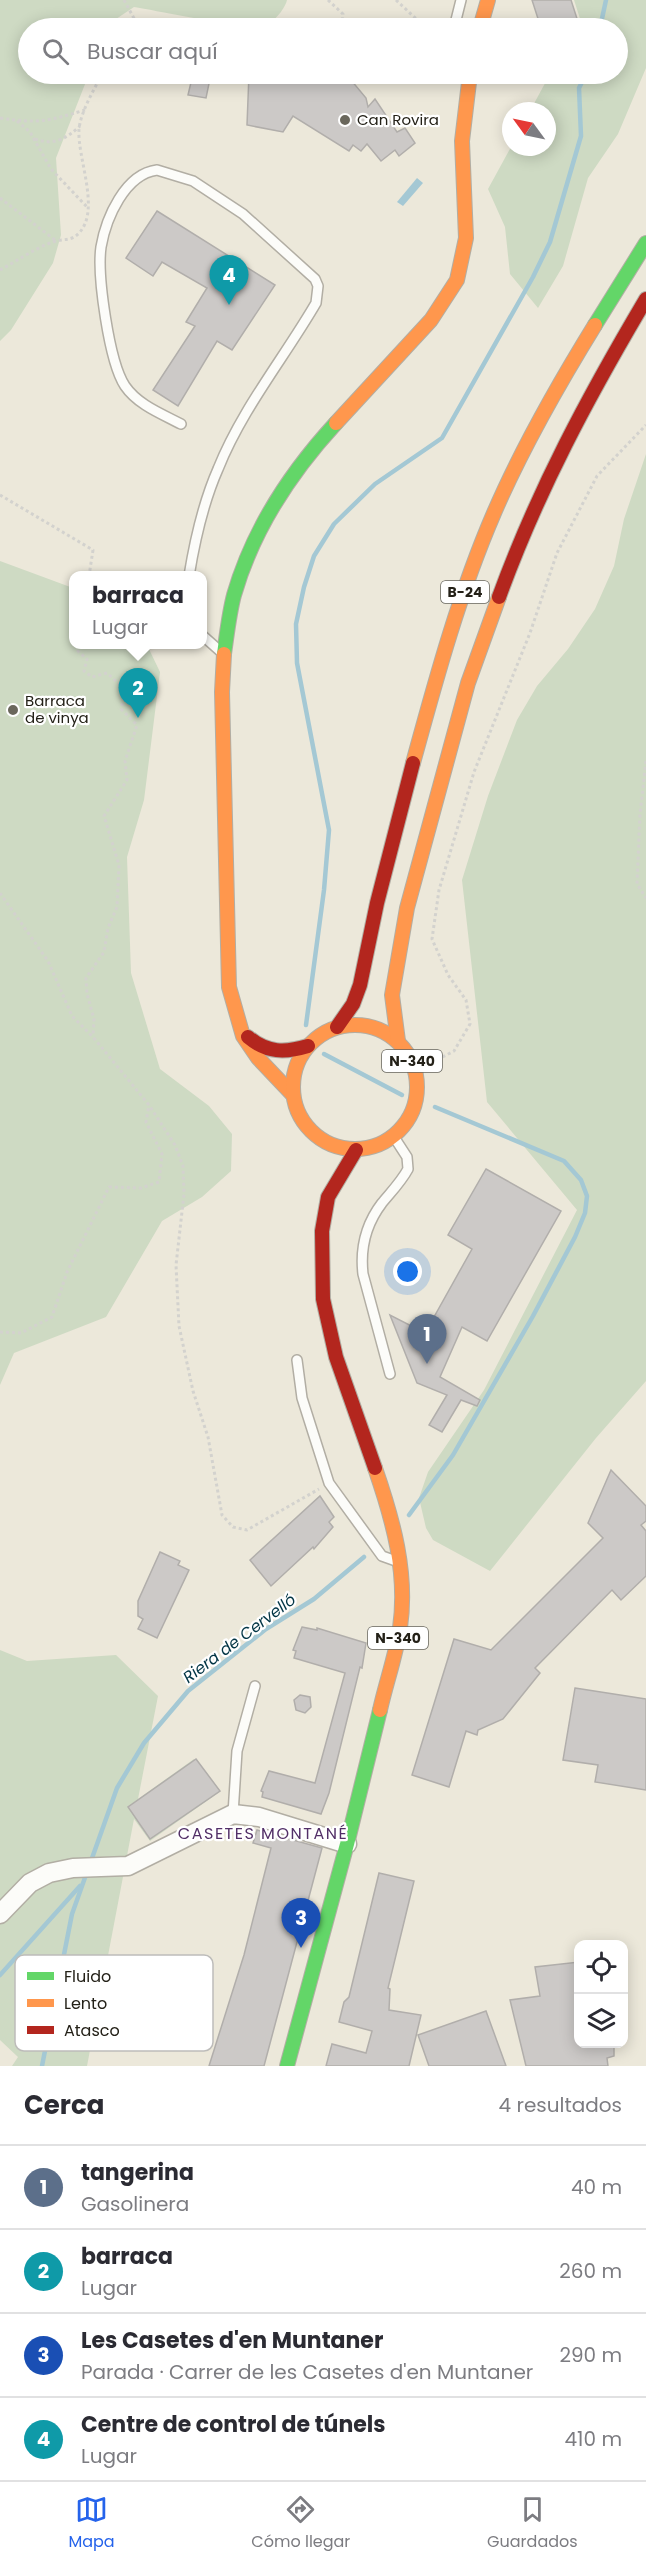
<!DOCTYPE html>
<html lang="es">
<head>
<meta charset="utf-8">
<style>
	body { margin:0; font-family:Poppins,sans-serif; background:#f2f2f3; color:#2b2b33 }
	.controls { position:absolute; right:18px; bottom:18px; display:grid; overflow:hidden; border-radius:12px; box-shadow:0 3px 15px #0003 }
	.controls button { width:54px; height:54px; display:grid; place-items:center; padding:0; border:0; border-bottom:2px solid #e1e1e2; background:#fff; color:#2b2b33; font:30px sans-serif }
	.compass { position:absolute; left:502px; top:102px; width:54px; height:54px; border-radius:50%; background:#fff; box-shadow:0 3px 15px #0003; rotate:303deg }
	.you { position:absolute; left:408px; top:1272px; width:21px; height:21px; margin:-15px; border:4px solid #fff; border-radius:50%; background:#1a73e8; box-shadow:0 0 0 9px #1a73e833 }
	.badge { display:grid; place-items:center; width:39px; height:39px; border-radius:50%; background:#2563eb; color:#fff; font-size:20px; font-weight:700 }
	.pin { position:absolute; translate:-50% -50px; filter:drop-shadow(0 2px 3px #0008) }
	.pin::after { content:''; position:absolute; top:32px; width:21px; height:18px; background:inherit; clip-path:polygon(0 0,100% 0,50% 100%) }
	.popup { position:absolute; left:69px; top:571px; width:138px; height:78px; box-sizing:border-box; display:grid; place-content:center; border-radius:12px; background:#fff; filter:drop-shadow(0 2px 4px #0005); font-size:20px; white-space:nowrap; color:#7c7c81 }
	.popup b { font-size:22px; color:#2b2b33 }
	.popup::after { content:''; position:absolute; left:50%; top:100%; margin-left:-12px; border:12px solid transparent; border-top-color:#fff }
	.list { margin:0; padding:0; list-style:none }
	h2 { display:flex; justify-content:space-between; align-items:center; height:78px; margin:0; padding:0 24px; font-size:26px }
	h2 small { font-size:20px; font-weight:400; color:#7c7c81 }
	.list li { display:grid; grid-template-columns:39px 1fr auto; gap:18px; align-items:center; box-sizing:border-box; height:84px; padding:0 24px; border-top:2px solid #e1e1e2 }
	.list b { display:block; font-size:22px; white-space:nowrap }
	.list p { margin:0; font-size:20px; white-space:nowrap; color:#7c7c81 }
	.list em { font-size:20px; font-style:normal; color:#7c7c81 }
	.icon { flex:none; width:33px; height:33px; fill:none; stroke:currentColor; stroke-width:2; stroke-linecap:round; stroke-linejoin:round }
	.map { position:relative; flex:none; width:646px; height:2066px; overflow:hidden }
	.search { position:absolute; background:#fff; box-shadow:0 3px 15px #0003; left:18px; right:18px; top:18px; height:66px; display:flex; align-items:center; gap:15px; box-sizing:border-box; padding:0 21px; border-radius:33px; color:#7c7c81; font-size:22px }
	.sheet { height:414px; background:#fff }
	nav { display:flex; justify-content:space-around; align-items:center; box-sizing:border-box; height:84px; border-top:2px solid #e1e1e2; background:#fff; font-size:16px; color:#7c7c81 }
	nav a { display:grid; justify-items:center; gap:3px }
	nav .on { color:#2563eb }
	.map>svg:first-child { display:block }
	.green { fill:#cedac3 }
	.water { fill:#a4c8d4 }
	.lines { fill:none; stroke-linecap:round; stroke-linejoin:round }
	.stream { stroke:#a4c8d4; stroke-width:4.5 }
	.building { fill:#ccc9c7; stroke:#b1aeab; stroke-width:1.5 }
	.lane-casing { stroke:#b2aea4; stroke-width:12 }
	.street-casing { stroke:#b2aea4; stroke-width:21 }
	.fast-casing { stroke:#b2aea4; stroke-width:16 }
	.slow-casing { stroke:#b2aea4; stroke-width:16 }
	.jam-casing { stroke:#b2aea4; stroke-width:16 }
	.path { stroke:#d3d2ce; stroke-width:3; stroke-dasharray:3 3; stroke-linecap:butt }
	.lane { stroke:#fcfcf9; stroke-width:9 }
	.street { stroke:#fcfcf9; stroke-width:18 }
	.fast { stroke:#63d668; stroke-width:14 }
	.slow { stroke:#ff974d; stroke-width:14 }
	.jam { stroke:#b3261e; stroke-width:14 }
	.poi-dot { fill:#6a675c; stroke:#fff; stroke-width:2 }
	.labels { text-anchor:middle; stroke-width:4.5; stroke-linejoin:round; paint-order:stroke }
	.shield { fill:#fff; stroke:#66645d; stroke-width:1.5 }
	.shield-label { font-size:14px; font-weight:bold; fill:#242118 }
	.poi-label { font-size:15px; fill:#242118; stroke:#fff; text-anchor:start }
	.water-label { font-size:16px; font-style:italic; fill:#023545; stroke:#fff }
	.neighbourhood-label { font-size:16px; letter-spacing:1.5px; fill:#522f67; stroke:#fff }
	.key { fill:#fff; stroke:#bdbcba; stroke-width:1.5 }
	.key-label { font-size:16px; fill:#242118 }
</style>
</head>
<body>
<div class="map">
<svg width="646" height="2066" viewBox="0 0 646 2066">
	<rect width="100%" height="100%" fill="#ece8da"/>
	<g class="green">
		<path d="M0,0H287C286,6 277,19 270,22C249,32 161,11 134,7L116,19L110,28H28V74H89L56,158L61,235L53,263L11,330L0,341Z"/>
		<polygon points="574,0 646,0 646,68 618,134 588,178 563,266 538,308 510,274 505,227 488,189 511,147 547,147 547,111 530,111 550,74 618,74 618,28 583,28"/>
		<polygon points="646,454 646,1381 596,1438 490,1571 433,1540 426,1528 419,1498 428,1472 484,1390 577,1210 487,1102 462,880 488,796 517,720 537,686 568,649 595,609 614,566 624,519"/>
		<polygon points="0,561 73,588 74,644 147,645 160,672 144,800 127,857 131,973 160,1069 209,1106 232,1134 231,1171 202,1197 162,1221 106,1317 14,1353 0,1385"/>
		<polygon points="0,1650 27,1661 116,1655 158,1696 138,1799 194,1759 218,1793 150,1841 134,1819 87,2066 12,2066 18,2057 0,2040"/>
	</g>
	<polygon class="water" points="417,178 423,183 403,206 397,202"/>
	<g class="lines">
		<g class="stream">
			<polyline points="600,28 606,0"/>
			<polyline points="306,1025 324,890 329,830 297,663 296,624 304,587 314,556 334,524 375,484 442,438 533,277 550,242 581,136 579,88 586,74"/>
			<polyline points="324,1054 402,1095"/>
			<polyline points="409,1515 453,1455 533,1316 575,1237 585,1213 587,1196 581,1180 564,1161 435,1107"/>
			<polyline points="91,1861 117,1788 144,1743 188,1691 266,1629 314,1599 364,1557"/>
			<polyline points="0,1975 80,1886"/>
			<polyline points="42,2066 72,1914 87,1872"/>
		</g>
	</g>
	<g class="building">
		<polygon points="532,0 571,0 580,28 541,28"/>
		<polygon points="193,74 211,74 206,98 188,95"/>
		<polygon points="249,74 346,74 366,98 368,107 375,99 397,132 405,128 415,143 399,156 395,150 381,161 367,144 361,151 353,145 349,151 293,116 283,132 247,125"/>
		<polygon points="157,211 275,285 232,350 217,341 178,406 153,390 195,326 186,322 207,288 162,262 153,276 126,258"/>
		<polygon points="486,1169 561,1211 487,1341 462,1327 440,1377 480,1400 477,1406 461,1400 442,1432 429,1425 447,1395 417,1383 390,1315 425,1333 472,1249 448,1235"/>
		<polygon points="611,1470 646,1506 646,1521 641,1525 646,1531 646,1576 621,1600 612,1590 535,1668 540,1673 503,1719 478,1730 477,1735 466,1731 449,1787 412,1775 454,1639 491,1650 603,1538 588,1523"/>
		<polygon points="320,1496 334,1517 329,1522 333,1527 314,1549 313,1547 271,1586 250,1560"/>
		<polygon points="160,1552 180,1561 178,1565 189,1570 157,1638 138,1629 143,1619 138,1616 138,1601"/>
		<polygon points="302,1627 317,1630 317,1628 366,1643 362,1668 360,1667 329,1793 321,1814 262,1797 263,1792 261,1791 269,1771 315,1783 345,1673 294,1658 296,1651 293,1650"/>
		<polygon points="575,1688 646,1699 646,1790 595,1782 598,1765 563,1760"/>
		<polygon points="300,1695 310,1697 311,1707 305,1713 296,1710 294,1700"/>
		<polygon points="196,1759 220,1791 150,1839 128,1807"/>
		<polygon points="257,1830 322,1848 264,2066 209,2066 244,1955 271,1848 253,1843"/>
		<polygon points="379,1873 414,1881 388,1988 390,1989 389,2010 421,2015 409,2066 326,2066 332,2044 366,2053 372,2031 339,2022 344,2002 349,1997"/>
		<polygon points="579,1962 579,2043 614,2043 614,2056 607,2058 608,2066 526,2066 510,2000 540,1996 535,1967"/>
		<polygon points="486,2011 506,2066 429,2066 418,2035"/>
	</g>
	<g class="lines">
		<g class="lane-casing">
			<g id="lane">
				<polyline points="454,28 461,0"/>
				<path d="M181,424C162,414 138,405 125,386C109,362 97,275 101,247C106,218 125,174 157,170L193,181L243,214L315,279L318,286L316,303C284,358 242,409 218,469C203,503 195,539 189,576"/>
				<polyline points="202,635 220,651"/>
				<polyline points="297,1360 302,1398 329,1483 382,1556 396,1561"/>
				<path d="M390,1374L363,1274C360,1248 366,1224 382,1203C391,1192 401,1182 408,1169L407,1157L394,1137"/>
				<polyline points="233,1814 237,1751 255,1686"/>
			</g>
		</g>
		<g class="street-casing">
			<polyline id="street" points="0,1914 30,1883 49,1873 73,1868 128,1866 233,1814 259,1817 347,1844"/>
		</g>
		<g class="fast-casing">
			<g id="fast">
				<polyline points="595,325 646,243"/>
				<path d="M224,654C227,634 229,614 234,595C253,529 290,473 336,423"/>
				<polyline points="287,2066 347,1844 380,1710"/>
			</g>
		</g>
		<g class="slow-casing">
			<g id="slow">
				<polyline points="480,28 488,0"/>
				<polyline points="336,423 431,320 457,280 466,238 462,141 470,74"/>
				<polyline points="224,654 222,692 229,987 243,1036 258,1058 293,1095"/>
				<path d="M413,763C436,679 459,594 494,513C522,448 558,385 595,325"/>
				<circle cx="355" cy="1087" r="62"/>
				<polyline points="398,1041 392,995 407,908 468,683 499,597"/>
				<path d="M375,1468C393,1520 408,1573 400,1628C396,1655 386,1683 380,1710"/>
			</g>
		</g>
		<g class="jam-casing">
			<g id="jam">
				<path d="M499,597C538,490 588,397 646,299"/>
				<polyline points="337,1027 353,1004 360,985 377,903 413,763"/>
				<path d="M248,1037C267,1053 285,1053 308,1046"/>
				<polyline points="356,1150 328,1197 322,1231 323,1299 336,1357 375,1468"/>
			</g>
		</g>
		<g class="path">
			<polyline points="124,0 136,22"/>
			<polyline points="328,0 343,14 342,24 337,28"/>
			<polyline points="396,0 426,28"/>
			<polyline points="127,28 136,22 162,28"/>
			<path d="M0,118C40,124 48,121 85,110"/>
			<polyline points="17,121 30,132 51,169 87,207"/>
			<path d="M35,139C53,146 66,139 80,126"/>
			<polyline points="0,198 55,240"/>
			<path d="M0,270C17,261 35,248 53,242C63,238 71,242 79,233C101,210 77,158 79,129C81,111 94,90 102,74"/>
			<polyline points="0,495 93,550 89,576"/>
			<polyline points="79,644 78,651 87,659 84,671 92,677 107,673 126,690 121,709 137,725 125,761 127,780 104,816 119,865 117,907 108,928 104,952 86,978 87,994 94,1019 93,1035"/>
			<polyline points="646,761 640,814 637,884 646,898"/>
			<polyline points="0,893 48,961 72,1016 93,1037 149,1105 175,1145 183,1166 184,1194 176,1265 179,1326 193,1391 208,1437 222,1515 233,1527 247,1530 319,1489"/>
			<polyline points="416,1071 454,1051 470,1024 466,1000 448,975 432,939 439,890 474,772 530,633 557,553 597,476 646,425"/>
			<polyline points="0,1332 21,1333 52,1317 67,1272 109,1187 141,1188 159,1182 162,1154 146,1122 149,1105"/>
		</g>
		<use href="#lane" class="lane"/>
		<use href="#street" class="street"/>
		<use href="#fast" class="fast"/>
		<use href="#slow" class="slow"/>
		<use href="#jam" class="jam"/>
	</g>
	<g class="poi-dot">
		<circle cx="345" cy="120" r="6"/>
		<circle cx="13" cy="710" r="6"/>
	</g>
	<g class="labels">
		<g class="shield">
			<rect x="441" y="581" width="48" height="22" rx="4.5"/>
			<rect x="382" y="1050" width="60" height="22" rx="4.5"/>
			<rect x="368" y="1627" width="60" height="22" rx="4.5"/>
		</g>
		<g class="shield-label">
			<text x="465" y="597">B-24</text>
			<text x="412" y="1066">N-340</text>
			<text x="398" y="1643">N-340</text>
		</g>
		<g class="poi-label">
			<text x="357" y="125">Can Rovira</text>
			<text x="25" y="706">Barraca<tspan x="25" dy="17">de vinya</tspan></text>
		</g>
		<g class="water-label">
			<text transform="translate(239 1638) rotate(-37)" y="6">Riera de Cervelló</text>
		</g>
		<g class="neighbourhood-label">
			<text x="263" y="1839">CASETES MONTANÉ</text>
		</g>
	</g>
	<rect x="15" y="1955" width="198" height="96" rx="9" class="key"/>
	<rect x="27" y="1972" width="27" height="8" fill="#63d668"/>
	<rect x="27" y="1999" width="27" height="8" fill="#ff974d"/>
	<rect x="27" y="2026" width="27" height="8" fill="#b3261e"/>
	<g class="key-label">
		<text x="64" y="1982">Fluido</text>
		<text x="64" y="2009">Lento</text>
		<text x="64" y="2036">Atasco</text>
	</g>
</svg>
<div class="controls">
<button><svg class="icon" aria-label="locate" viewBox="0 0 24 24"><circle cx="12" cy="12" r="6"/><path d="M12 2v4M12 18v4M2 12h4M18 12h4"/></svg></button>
<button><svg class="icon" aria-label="layers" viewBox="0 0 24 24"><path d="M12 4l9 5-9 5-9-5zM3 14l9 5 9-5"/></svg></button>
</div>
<svg class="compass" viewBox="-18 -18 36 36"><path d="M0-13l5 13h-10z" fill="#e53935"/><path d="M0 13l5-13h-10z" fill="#7c7c81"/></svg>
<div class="you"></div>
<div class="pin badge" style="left:427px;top:1364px;background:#5c6f8a">1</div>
<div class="pin badge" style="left:138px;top:718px;background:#0f9aa8">2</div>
<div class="popup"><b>barraca</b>Lugar</div>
<div class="pin badge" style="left:301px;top:1948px;background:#1a4fb4">3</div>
<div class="pin badge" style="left:229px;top:305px;background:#0f9aa8">4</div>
<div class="search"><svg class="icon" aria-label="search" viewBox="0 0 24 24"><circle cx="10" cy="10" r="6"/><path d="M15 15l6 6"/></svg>Buscar aquí</div>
</div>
<section class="sheet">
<h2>Cerca<small>4 resultados</small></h2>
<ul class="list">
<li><span class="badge" style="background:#5c6f8a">1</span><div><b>tangerina</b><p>Gasolinera</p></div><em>40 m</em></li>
<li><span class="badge" style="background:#0f9aa8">2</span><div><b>barraca</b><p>Lugar</p></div><em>260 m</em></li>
<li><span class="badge" style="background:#1a4fb4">3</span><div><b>Les Casetes d'en Muntaner</b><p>Parada · Carrer de les Casetes d'en Muntaner</p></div><em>290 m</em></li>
<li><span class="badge" style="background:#0f9aa8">4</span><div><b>Centre de control de túnels</b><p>Lugar</p></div><em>410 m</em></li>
</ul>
</section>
<nav>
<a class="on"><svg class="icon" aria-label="map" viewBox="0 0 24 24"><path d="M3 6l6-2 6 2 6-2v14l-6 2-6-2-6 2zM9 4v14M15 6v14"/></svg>Mapa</a>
<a><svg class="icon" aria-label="directions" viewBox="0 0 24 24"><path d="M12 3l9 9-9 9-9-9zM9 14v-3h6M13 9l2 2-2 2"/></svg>Cómo llegar</a>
<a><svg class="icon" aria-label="saved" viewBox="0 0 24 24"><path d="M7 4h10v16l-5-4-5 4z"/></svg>Guardados</a>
</nav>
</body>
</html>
